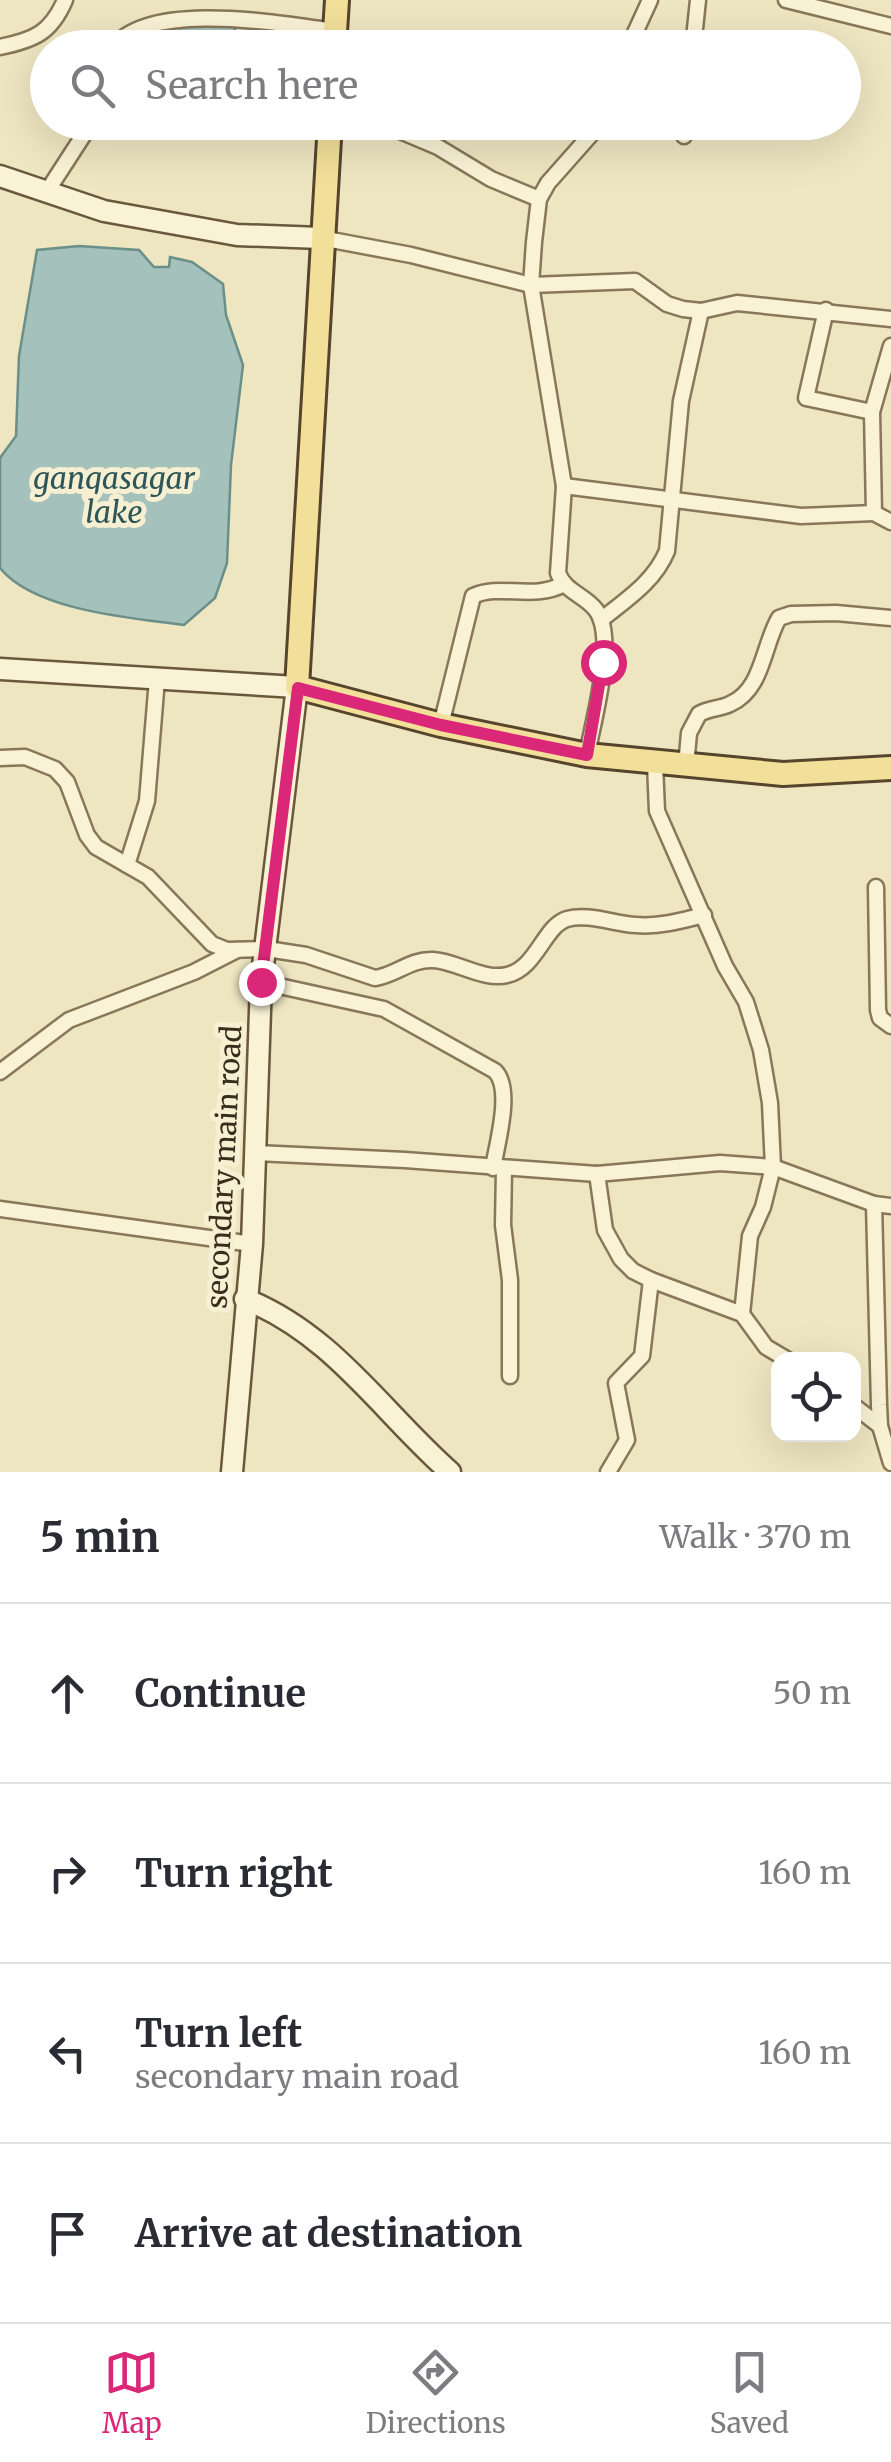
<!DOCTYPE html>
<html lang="en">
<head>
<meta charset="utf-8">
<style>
	body { margin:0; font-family:Merriweather,serif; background:#f2f2f3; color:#2b2b33 }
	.controls { position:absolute; right:30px; bottom:30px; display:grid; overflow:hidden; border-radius:20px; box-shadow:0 10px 40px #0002 }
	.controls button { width:90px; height:90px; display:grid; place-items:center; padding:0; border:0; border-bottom:2px solid #e1e1e2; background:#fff; color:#2b2b33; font:50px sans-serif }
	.stop { position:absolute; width:30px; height:30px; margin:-22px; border:8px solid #db2777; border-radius:50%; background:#fff }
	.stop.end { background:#db2777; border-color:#fff; box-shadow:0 2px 10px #0008 }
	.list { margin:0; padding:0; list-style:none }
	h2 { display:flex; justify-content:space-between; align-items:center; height:130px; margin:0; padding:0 40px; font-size:42px }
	h2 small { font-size:32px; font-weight:400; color:#7c7c81 }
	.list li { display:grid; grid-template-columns:65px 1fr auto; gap:30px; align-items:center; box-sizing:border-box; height:180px; padding:0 40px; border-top:2px solid #e1e1e2 }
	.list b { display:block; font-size:38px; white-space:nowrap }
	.list p { margin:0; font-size:32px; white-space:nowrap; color:#7c7c81 }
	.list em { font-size:32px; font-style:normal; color:#7c7c81 }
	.icon { flex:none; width:55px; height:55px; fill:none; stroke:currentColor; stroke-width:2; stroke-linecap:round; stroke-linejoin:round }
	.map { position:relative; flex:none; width:891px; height:1472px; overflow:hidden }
	.search { position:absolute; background:#fff; box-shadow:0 10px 40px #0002; left:30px; right:30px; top:30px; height:110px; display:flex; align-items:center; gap:25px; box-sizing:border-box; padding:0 35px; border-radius:55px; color:#7c7c81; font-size:38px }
	.sheet { height:850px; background:#fff }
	nav { display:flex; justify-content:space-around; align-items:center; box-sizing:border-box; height:140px; border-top:2px solid #e1e1e2; background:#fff; font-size:28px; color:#7c7c81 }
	nav a { display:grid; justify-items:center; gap:5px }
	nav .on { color:#db2777 }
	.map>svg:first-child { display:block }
	.water { fill:#a4c1bb; stroke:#6b8f89; stroke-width:2.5 }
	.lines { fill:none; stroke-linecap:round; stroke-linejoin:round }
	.street-casing { stroke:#887759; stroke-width:19 }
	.secondary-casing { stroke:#6a583c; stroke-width:25 }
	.primary-casing { stroke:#56442d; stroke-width:28 }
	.street { stroke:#f9f2d5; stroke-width:14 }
	.secondary { stroke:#f9f2d5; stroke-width:20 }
	.primary { stroke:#f2df99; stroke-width:22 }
	.route { stroke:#db2777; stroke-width:12 }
	.labels { text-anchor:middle; stroke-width:10; stroke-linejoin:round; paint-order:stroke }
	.street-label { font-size:28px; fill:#382d1d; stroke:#f6efd1 }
	.water-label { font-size:30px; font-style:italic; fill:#2c5657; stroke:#f6efd1 }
</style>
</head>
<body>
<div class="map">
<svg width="891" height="1472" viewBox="0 0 891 1472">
	<rect width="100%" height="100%" fill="#eee5c1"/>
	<g class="water">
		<polygon points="189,22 233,23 241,47 122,48 126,41"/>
		<path d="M133,123H226C201,140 158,140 133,123Z"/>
		<path d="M79,246L139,250L154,267H169L170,257L192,262L223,284L226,315L243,365L231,465L227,563L215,598L184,625C132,618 35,611 0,568V458L16,436L19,356L37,250Z"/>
	</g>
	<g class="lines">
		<g class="street-casing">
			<g id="street">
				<polyline points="786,0 891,26"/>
				<path d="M0,47C34,40 51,33 65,0"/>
				<path d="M113,48C148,0 277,23 335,31"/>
				<polyline points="628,48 650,0"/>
				<polyline points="693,48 698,0"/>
				<polyline points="330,123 393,128 438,147 491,179 539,199"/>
				<polyline points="684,136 685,122"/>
				<polyline points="46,193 92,122"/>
				<polyline points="321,238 411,255 531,285 635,281 667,304 683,309 701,311 737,303 891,319"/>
				<polyline points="826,310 806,398 872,412"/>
				<polyline points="891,346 872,412 874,513 891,522"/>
				<polyline points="564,486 801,516 874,513"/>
				<path d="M601,620C627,599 654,582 667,551L681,401L701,311"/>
				<path d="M441,725L473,596C501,583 532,601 564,584"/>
				<path d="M587,755C593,721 617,638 596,610C585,595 565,592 558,573L564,486L531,285L534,242L539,199L548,183L602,122"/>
				<path d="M0,758L25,757L55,769L67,782L87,835L96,847L148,877L212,944L227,950L267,949L306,955L375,978C396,975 410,959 433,960C456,961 484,981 507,975C537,968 544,926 567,919C588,913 615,924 636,925C659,927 681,921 704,915"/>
				<polyline points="655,764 657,811 725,966 746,1002 761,1050 770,1103 773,1167 763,1207 750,1236 742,1314"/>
				<path d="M686,766L689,733L699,714C709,708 720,709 730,704C763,690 763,645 779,618L791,614L836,613L891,618"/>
				<polyline points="127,865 147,801 157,679"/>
				<polyline points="876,887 878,1010 880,1018 891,1026"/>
				<path d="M261,982L384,1009L495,1071C513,1089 497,1143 493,1168"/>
				<polyline points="0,1072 69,1020 194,972 237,950"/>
				<polyline points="256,1153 405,1160 597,1174 720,1163 773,1167 874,1204"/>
				<polyline points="504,1169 503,1225 510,1280 510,1376"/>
				<polyline points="597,1174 605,1230 621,1259 633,1271 651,1280 742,1314 766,1347 788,1360"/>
				<polyline points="891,1206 874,1204 879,1405 880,1426 891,1463"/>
				<polyline points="0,1209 252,1244"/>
				<polyline points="854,1406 880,1426"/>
				<polyline points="608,1472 627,1440 616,1383 642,1356 651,1280"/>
			</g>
		</g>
		<g class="secondary-casing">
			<g id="secondary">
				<polyline points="0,176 104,211 237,235 321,238"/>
				<polyline points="0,669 297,687 261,982 252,1244 232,1472"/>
				<path d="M245,1299C333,1334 382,1412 450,1472"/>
			</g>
		</g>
		<g class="primary-casing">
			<g id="primary">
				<polyline points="334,48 337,0"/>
				<polyline points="330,122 297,687 441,725 587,755 783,774 891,768"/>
			</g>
		</g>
		<use href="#street" class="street"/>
		<use href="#secondary" class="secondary"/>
		<use href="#primary" class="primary"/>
	</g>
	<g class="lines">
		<polyline class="route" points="261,982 298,688 441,725 587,755 603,662"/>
	</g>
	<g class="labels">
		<g class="street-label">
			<text transform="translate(224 1167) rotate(-87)" y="10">secondary main road</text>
		</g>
		<g class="water-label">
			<text x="114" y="489">gangasagar<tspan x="114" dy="34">lake</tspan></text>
		</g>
	</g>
</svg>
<div class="controls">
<button><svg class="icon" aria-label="locate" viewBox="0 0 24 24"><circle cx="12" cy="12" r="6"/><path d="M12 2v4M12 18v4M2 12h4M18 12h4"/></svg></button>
</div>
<div class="stop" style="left:603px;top:662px"></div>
<div class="stop end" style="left:261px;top:982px"></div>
<div class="search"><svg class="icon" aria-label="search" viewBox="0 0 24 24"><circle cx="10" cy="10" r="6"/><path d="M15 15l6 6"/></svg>Search here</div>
</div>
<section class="sheet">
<h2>5 min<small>Walk · 370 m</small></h2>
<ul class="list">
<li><svg class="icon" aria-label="ahead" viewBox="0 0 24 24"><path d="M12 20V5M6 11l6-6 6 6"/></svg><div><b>Continue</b></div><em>50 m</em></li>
<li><svg class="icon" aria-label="right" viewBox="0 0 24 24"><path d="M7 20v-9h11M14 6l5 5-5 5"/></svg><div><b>Turn right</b></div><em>160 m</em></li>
<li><svg class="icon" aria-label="left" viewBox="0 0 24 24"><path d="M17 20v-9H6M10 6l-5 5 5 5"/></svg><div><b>Turn left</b><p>secondary main road</p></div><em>160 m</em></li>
<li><svg class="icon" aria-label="arrive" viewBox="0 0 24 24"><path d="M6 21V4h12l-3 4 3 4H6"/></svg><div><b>Arrive at destination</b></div></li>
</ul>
</section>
<nav>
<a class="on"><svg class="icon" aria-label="map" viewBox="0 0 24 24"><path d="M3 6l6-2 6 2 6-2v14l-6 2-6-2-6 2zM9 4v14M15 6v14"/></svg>Map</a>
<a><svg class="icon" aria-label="directions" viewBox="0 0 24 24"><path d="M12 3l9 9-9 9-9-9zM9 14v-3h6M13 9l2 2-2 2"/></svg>Directions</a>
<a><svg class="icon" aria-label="saved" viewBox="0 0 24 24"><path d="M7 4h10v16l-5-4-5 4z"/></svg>Saved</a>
</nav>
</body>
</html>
